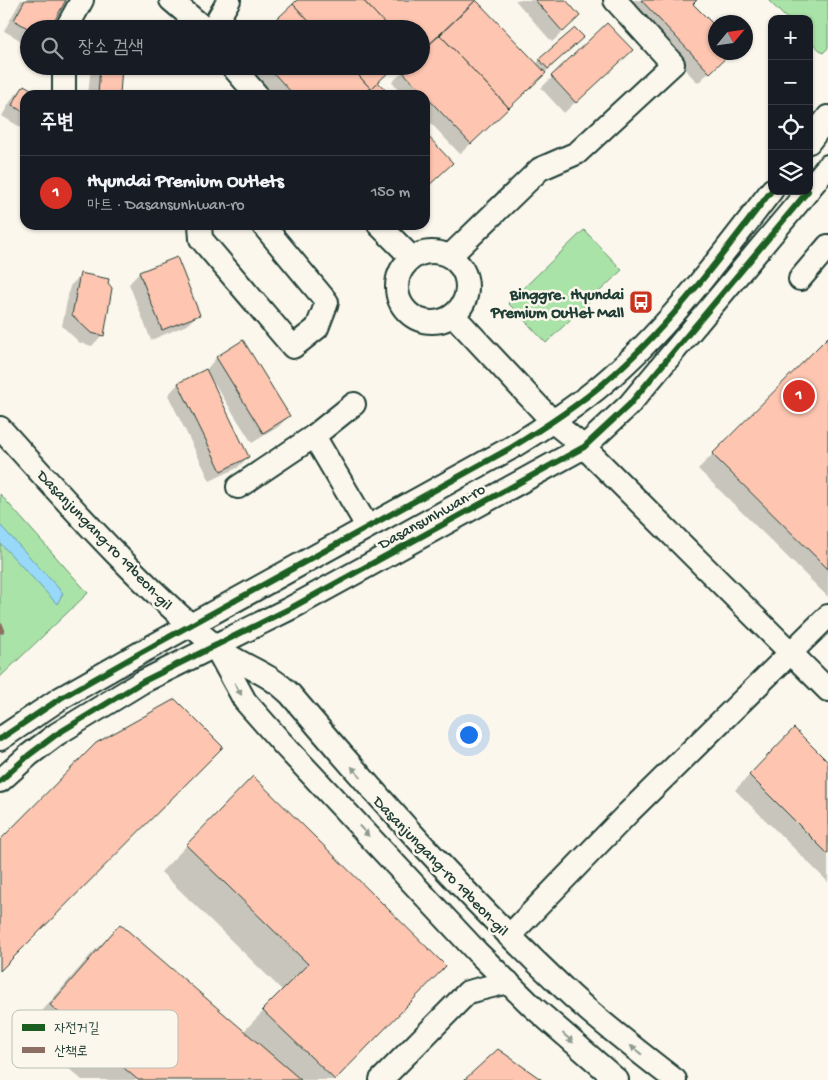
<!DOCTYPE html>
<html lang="ko">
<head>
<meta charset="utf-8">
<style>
	body { margin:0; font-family:"Gochi Hand","Poor Story",sans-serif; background:#242831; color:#f1f3f6 }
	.controls { position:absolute; right:15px; top:15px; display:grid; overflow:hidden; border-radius:10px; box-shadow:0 1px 4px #0004 }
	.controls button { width:45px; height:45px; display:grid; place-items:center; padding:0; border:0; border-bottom:1px solid #363941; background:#171b24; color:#f1f3f6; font:25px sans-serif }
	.compass { position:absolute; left:708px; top:15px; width:45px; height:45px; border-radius:50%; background:#171b24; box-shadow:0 1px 4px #0004; rotate:61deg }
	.you { position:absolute; left:468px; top:734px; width:18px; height:18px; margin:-12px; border:4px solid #fff; border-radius:50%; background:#1a73e8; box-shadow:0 0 0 8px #1a73e833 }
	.badge { display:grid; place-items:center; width:32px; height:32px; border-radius:50%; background:#d93025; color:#fff; font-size:16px; font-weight:700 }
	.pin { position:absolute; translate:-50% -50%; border:2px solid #fff; box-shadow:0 1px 5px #0006 }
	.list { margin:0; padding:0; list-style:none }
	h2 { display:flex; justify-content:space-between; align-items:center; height:65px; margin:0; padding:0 20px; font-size:21px }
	h2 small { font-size:16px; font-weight:400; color:#9ea1a6 }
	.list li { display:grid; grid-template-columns:32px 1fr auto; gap:15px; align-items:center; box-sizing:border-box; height:75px; padding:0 20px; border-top:1px solid #363941 }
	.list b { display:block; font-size:19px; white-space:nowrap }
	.list p { margin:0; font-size:16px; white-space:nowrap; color:#9ea1a6 }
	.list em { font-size:16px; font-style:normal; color:#9ea1a6 }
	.icon { flex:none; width:28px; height:28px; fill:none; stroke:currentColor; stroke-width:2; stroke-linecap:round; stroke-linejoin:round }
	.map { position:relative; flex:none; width:828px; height:1080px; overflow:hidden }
	.search { position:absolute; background:#171b24; box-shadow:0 1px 4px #0004; left:20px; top:20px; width:410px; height:55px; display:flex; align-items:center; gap:12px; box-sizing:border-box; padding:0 18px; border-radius:28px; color:#9ea1a6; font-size:19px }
	.panel { position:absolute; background:#171b24; box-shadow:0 1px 4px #0004; left:20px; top:90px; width:410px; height:140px; border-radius:15px }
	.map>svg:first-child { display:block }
	.green { fill:#aae3a7; stroke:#64906e }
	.water { fill:#98d9fa; stroke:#689bab }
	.shadow { fill:#0003 }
	.building { fill:#fec6b1; stroke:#1f3d34 }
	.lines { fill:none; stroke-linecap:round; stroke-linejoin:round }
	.minor-casing { stroke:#1f3d34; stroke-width:26 }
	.minor { stroke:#fbf7ec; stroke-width:22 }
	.quiet { stroke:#8d6e63; stroke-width:5; stroke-dasharray:10 5; stroke-linecap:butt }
	.cycleway-casing { stroke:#fbf7ec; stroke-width:9 }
	.cycleway { stroke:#1b5e20; stroke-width:6 }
	.oneway { fill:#8d9a90 }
	.labels { text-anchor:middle; stroke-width:5; stroke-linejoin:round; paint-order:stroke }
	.poi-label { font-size:16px; font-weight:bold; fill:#1f3d34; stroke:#fbf7ec; text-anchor:end }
	.street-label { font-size:16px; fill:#1f3d34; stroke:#fbf7ec }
	.key { fill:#fbf7ec; stroke:#b9bfb5; stroke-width:1 }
	.key-label { font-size:14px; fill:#1f3d34 }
</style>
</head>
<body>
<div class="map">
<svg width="828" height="1080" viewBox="0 0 828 1080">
	<rect width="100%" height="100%" fill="#fbf7ec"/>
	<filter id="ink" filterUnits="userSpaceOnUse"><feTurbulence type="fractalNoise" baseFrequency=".02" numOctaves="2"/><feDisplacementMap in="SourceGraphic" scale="10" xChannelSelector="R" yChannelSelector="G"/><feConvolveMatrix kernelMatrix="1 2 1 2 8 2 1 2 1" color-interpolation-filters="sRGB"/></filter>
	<g filter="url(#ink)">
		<g class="green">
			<polygon points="768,0 828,0 828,48 823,53 809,40 809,19 787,19"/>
			<polygon points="584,230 622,270 546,343 508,303"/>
			<polygon points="0,494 88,593 0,677"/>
		</g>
		<polygon class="water" points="0,525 63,593 57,604 0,543"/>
		<g class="shadow">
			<polygon points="21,0 64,0 29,29 29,45 4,31"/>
			<polygon points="300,0 476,0 536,64 540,60 571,48 460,154 425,117 425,95 404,95 392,82 407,68 405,66 421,66 421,29"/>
			<polygon points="515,0 564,0 568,27 552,42"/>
			<polygon points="625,0 695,0 691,4 716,52 730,52 698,83 622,3"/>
			<polygon points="607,24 620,60 564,113 541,88"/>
			<polygon points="91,66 121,66 119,95 88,95"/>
			<polygon points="247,66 394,66 377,82 389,95 273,95"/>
			<polygon points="24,87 39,95 25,95 25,130 2,116 13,97"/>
			<polygon points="139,273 198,314 187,325 151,340 129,284"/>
			<polygon points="81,275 102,335 92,346 80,343 62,326 70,286"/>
			<polygon points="828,339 828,597 698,469"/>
			<polygon points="243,342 289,416 278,427 252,443 209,375 208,376 248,457 237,468 210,481 168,395 178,384 206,370 216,358"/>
			<polygon points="780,744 828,764 828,882 735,790"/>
			<polygon points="227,804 444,966 334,1080 82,1080 25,1031 94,951 120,926 243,1032 283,991 161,872"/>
		</g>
		<g class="building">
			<polygon points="25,0 66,0 50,29 29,29 14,20"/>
			<polygon points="297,0 363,0 390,29 316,29 293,4"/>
			<polygon points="363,0 476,0 421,52 421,29 390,29"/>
			<polygon points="476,0 546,73 509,108 440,35"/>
			<polygon points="535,0 566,0 580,16 563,32"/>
			<polygon points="641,0 697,0 693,4 716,27 716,52 732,52 710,73"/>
			<polygon points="293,4 316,29 266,29"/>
			<polygon points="607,23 633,50 576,103 551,76"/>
			<polygon points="575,28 584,37 548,69 539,59"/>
			<polygon points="440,35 509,108 471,144 402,71 407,66 421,66 421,52"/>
			<polygon points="100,66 122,66 120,95 98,95"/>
			<polygon points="267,66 350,66 371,89 378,82 390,95 294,95"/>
			<polygon points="350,66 395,66 371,89"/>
			<polygon points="24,85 41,95 25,95 25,113 12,105"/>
			<polygon points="425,133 453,163 425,189"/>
			<polygon points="177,257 200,315 162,330 139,272"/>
			<polygon points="80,273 109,279 108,283 112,288 104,336 91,333 72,315"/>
			<polygon points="828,337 828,569 712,454"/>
			<polygon points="243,340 290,416 263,433 216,357"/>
			<polygon points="206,369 249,457 221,471 178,383"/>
			<polygon points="175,699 223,747 0,971 0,840 96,743"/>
			<polygon points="794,728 828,762 828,854 749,775"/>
			<polygon points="253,776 446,966 335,1080 262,1010 308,964 186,845"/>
			<polygon points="120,924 301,1080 138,1080 50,1005"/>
			<polygon points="498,1049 542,1080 464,1080"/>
		</g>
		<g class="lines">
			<g class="minor-casing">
				<g id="minor">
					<polyline points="171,0 205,29"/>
					<polyline points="66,29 82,0"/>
					<polyline points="212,29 229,0"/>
					<polyline points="232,66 257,95"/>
					<polyline points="64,95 64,66"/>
					<polyline points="809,142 828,117"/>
					<polyline points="809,189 828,166"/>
					<polyline points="200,225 201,239 293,347 317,328 327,302 263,225"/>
					<polyline points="379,225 411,257"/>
					<circle cx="432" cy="287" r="35"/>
					<polyline points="450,256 540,169 577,153 673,64 615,0"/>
					<polyline points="800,279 828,246"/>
					<polyline points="454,316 553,422 584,447 828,690"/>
					<path d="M0,428C68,503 136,581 214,645C237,665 266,670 290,694C379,799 471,902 572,996C605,1026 640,1053 675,1080"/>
					<polyline points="314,436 367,526"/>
					<polyline points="238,487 314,436 354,404"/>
					<polyline points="215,646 245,701 283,744 477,952 532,1006 617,1080"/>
					<path d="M0,739L61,698L140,653L509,449C542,429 575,408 605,382C670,327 720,257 772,190"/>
					<polyline points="0,781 29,755 57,734 142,682 291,608 584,447 629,405 808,191"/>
					<polyline points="509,936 628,813 828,616"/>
					<polyline points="381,1080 468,992 508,982"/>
				</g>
			</g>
			<use href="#minor" class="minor"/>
			<polyline class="quiet" points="0,624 2,629 0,638"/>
			<g class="cycleway-casing">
				<g id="cycleway">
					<path d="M0,739L61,698L140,653L509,449C542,429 575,408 605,382C670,327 720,257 772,190"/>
					<polyline points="0,781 29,755 57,734 142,682 291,608 584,447 629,405 808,191"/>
				</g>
			</g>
			<use href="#cycleway" class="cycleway"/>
		</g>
		<defs><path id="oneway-solid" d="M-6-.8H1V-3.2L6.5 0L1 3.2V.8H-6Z" transform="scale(1.25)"/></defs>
		<g class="oneway">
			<use href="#oneway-solid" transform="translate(238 689) rotate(61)"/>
			<use href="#oneway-solid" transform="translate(356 772) rotate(-130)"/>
			<use href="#oneway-solid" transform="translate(364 831) rotate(47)"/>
			<use href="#oneway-solid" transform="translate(568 1038) rotate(42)"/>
			<use href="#oneway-solid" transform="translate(636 1050) rotate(-142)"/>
		</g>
	</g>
	<defs>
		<g id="bus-square" transform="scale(1.25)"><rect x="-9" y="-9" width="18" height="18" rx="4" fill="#c8321e" stroke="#fbf7ec"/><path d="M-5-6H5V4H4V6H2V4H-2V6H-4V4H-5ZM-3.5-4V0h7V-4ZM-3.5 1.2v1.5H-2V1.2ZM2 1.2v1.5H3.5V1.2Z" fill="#fff"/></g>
	</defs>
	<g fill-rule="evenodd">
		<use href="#bus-square" x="641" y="302"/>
	</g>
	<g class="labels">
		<g class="poi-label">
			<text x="624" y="299">Binggre. Hyundai<tspan x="624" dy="18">Premium Outlet Mall</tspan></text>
		</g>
		<g class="street-label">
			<text transform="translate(431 515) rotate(-29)" y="6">Dasansunhwan-ro</text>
			<text transform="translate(106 539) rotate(46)" y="6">Dasanjungang-ro 19beon-gil</text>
			<text transform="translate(442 865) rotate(46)" y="6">Dasanjungang-ro 19beon-gil</text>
		</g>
	</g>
	<rect x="12" y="1010" width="166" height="58" rx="8" class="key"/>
	<rect x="22" y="1024" width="23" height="7" fill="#1b5e20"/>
	<rect x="22" y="1047" width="23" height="6" fill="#8d6e63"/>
	<g class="key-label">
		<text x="54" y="1032">자전거길</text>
		<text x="54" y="1055">산책로</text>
	</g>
</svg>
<div class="controls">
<button>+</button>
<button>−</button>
<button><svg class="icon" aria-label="locate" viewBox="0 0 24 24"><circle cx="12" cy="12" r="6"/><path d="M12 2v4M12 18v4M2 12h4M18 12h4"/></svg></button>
<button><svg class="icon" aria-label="layers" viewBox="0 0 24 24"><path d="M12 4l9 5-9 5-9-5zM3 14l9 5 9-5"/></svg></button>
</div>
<svg class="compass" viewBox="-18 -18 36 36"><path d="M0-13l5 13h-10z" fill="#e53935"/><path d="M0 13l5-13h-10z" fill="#9ea1a6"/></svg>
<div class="you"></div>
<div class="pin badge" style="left:799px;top:396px">1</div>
<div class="search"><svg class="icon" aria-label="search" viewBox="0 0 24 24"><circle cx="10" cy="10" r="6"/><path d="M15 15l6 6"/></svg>장소 검색</div>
<section class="panel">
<h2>주변<small></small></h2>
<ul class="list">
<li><span class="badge">1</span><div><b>Hyundai Premium Outlets</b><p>마트 · Dasansunhwan-ro</p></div><em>150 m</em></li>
</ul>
</section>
</div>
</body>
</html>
